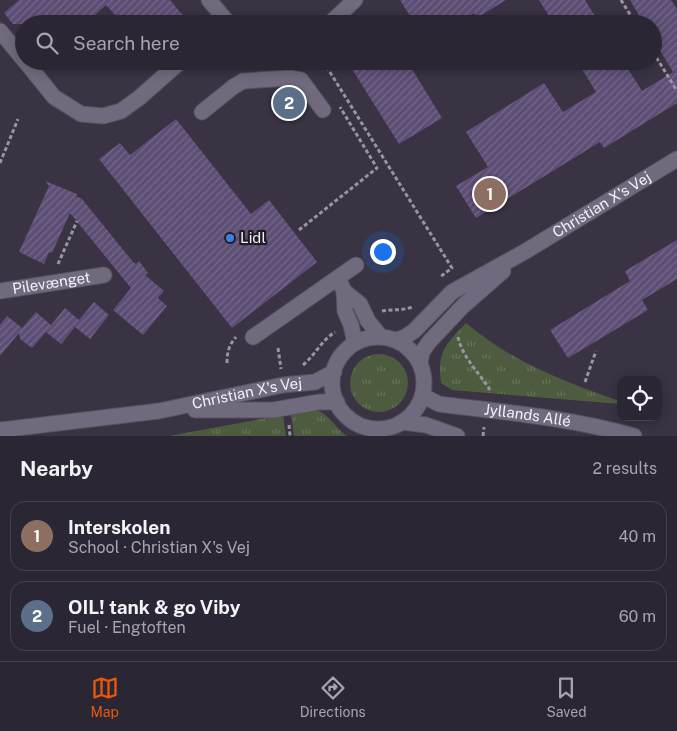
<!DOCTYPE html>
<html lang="en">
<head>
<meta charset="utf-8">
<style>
	body { margin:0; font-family:"Public Sans",sans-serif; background:#37323f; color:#f1f3f6 }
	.controls { position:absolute; right:15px; bottom:15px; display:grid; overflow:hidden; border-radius:10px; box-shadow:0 2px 12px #0003 }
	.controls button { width:45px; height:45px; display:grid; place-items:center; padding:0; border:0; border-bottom:1px solid #47434e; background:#2b2633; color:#f1f3f6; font:25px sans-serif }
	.you { position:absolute; left:382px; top:251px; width:18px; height:18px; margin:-12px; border:4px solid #fff; border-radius:50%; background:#1a73e8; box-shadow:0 0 0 8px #1a73e833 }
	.badge { display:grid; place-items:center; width:32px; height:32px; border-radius:50%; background:#ea580c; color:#fff; font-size:16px; font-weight:700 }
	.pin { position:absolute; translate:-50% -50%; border:2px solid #fff; box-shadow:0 1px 5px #0006 }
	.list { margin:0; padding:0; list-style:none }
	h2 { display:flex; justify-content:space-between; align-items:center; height:65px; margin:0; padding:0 20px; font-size:21px }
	h2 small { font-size:16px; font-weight:400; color:#a6a5ac }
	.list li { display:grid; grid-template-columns:32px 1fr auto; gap:15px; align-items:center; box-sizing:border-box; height:70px; margin:0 10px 10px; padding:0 10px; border:1px solid #47434e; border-radius:15px }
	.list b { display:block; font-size:19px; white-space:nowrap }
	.list p { margin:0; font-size:16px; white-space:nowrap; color:#a6a5ac }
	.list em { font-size:16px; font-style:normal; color:#a6a5ac }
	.icon { flex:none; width:28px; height:28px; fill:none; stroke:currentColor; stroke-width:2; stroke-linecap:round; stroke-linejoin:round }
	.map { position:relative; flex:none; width:677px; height:436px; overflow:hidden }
	.search { position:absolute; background:#2b2633; box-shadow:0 2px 12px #0003; left:15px; right:15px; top:15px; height:55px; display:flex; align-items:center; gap:12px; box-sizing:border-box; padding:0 18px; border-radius:28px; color:#a6a5ac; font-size:19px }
	.sheet { height:225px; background:#2b2633 }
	nav { display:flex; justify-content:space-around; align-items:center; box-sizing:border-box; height:70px; border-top:1px solid #47434e; background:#2b2633; font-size:14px; color:#a6a5ac }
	nav a { display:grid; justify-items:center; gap:2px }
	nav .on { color:#ea580c }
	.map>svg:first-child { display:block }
	.grass { fill:url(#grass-tufts) }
	.building { fill:url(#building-hatch) }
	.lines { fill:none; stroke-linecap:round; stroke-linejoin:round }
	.minor-casing { stroke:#575160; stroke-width:17 }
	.path { stroke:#9994a3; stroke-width:3; stroke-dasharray:4 2.5; stroke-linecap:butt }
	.minor { stroke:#716a7e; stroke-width:15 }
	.shop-dot { fill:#3f7fe0; stroke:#1f1c24; stroke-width:2 }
	.labels { text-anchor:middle; stroke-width:4.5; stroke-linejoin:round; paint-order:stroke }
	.street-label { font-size:15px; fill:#f2eefa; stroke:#1f1c24 }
	.poi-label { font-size:15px; fill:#f2eefa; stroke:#1f1c24; text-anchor:start }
</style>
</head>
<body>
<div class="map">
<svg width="677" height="436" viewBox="0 0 677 436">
	<defs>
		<pattern id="grass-tufts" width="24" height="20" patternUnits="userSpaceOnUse" patternTransform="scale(1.25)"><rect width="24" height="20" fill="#4d5c3e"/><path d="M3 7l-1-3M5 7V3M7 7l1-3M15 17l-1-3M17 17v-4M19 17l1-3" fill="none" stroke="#67745b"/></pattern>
		<pattern id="building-hatch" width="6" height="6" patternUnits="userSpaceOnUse" patternTransform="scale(1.25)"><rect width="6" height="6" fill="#5d4e75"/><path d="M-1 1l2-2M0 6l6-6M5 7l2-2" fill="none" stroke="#75688a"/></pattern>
	</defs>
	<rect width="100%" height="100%" fill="#393344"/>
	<g class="grass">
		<path d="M466,323C511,361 564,382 620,401V404L452,390L441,383C437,352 445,345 466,323Z"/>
		<circle cx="379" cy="383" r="29"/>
		<path d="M315,410C329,413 335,428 347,436H294L291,414Z"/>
		<polygon points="283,415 286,436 169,436"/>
	</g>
	<g class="building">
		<polygon points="19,0 170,0 190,24 123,24 106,5 85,24 13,24 4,13"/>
		<polygon points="400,0 506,0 477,18 474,13 457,24 415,24"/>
		<polygon points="539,0 585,0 600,24 554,24"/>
		<polygon points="630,0 671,0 677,9 677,103 604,148 600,142 476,218 456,186 488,167 466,132 544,83 563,112 596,92 577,61 623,61 642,91 673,72 653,39 653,24 644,24"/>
		<polygon points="347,61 407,61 442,118 399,144"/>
		<polygon points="176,119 251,214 269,200 317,262 232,328 99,159 120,143 130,155"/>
		<polygon points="45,181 77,194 76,196 82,199 133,262 136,264 139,261 148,273 145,275 164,291 158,298 167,306 143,335 113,310 131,288 70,213 52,253 49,252 44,264 19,252 49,186"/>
		<polygon points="677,240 677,279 642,300 648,310 568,358 550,330 630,281 625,271"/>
		<polygon points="94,302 109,315 90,339 75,327 61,344 46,332 32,348 20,339 19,333 0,356 0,325 7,316 22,328 36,312 51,325 65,308 79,320"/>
	</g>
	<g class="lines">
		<g class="minor-casing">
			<g id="minor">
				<polyline points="209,0 229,24"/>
				<polyline points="329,24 355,0"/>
				<polyline points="0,31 24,60"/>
				<polyline points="25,61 54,97 81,114 103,116 121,111 139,98 181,61"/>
				<polyline points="202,112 233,87 243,81 290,78 301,80 323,110"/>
				<polyline points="338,278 344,291 360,304 368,321 381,337"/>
				<path id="s1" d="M0,291L104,275"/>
				<polyline points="344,291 345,311 351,325 355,343"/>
				<polyline points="253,337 356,265"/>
				<circle cx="378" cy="383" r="46"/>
				<path id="s2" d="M396,340L405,337L414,331L452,292L526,251L677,159"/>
				<polyline points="420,363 422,352 429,342 463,306 503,271"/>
				<path id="s3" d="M423,393L427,398L439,404C504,412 570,418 634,436"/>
				<polyline points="195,410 273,410 319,402 337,402"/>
				<polyline points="402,422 426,425 457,436"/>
				<path id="s4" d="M0,430L159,411L283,385L315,382L334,372"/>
			</g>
		</g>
		<g class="path">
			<polyline points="621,0 636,24"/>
			<polyline points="653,52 677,91"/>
			<polyline points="323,61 452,268 440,277"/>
			<polyline points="0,163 18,119"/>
			<polyline points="299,230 377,168 340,107"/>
			<polyline points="58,264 77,221"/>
			<path d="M382,311C392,309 402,311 412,307"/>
			<path d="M458,337C462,356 478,372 489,388V393"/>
			<polyline points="278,348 281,369"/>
			<path d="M227,363C227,352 229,345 236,337"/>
			<path d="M303,365C315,355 322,340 335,332"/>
			<polyline points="585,382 596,351"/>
			<polyline points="289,425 290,436"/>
			<polyline points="483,436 484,427"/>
		</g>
		<use href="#minor" class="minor"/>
	</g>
	<circle class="shop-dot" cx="230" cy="238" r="5"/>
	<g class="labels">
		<g class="street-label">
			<text dy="5" stroke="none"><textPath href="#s2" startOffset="248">Christian X's Vej</textPath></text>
			<text dy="5" stroke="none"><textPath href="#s1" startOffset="52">Pilevænget</textPath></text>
			<text dy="5" stroke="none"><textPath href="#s4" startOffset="250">Christian X's Vej</textPath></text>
			<text dy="5" stroke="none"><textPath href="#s3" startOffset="109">Jyllands Allé</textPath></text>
		</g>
		<g class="poi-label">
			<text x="240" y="243">Lidl</text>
		</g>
	</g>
</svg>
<div class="controls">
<button><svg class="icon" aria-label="locate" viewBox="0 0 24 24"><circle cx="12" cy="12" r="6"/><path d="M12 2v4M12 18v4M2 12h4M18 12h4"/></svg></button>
</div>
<div class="you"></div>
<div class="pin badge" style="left:490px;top:194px;background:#8d6e63">1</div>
<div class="pin badge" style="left:289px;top:103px;background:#5c6f8a">2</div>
<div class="search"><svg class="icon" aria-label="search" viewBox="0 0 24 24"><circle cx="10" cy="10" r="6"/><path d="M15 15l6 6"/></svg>Search here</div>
</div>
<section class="sheet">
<h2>Nearby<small>2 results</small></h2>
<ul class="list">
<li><span class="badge" style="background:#8d6e63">1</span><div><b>Interskolen</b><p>School · Christian X's Vej</p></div><em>40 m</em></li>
<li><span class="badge" style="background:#5c6f8a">2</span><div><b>OIL! tank &amp; go Viby</b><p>Fuel · Engtoften</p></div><em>60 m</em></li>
</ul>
</section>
<nav>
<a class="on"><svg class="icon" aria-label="map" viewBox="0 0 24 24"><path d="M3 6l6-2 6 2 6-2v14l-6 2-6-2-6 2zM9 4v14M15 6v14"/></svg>Map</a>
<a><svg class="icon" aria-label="directions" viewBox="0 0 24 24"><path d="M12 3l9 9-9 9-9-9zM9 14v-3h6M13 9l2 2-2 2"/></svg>Directions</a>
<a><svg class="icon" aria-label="saved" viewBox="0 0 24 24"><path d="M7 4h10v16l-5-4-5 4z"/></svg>Saved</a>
</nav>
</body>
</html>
